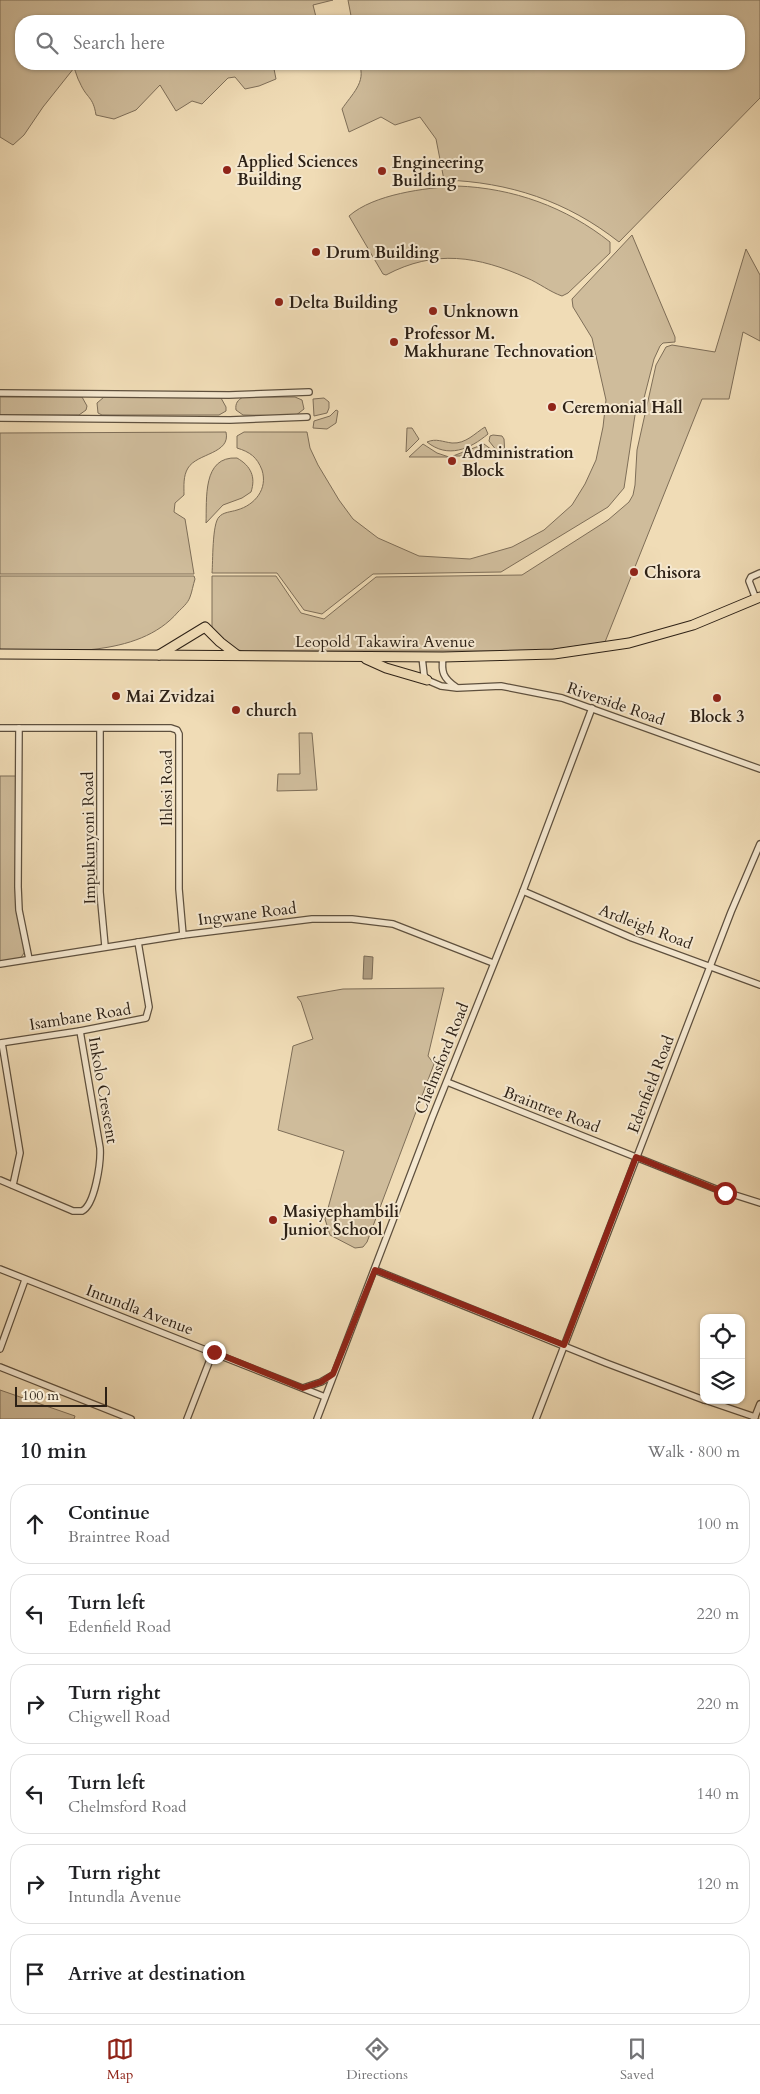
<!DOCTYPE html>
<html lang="en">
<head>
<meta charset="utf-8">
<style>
	body { margin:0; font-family:Cardo,serif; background:#f6f6f6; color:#202124 }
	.controls { position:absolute; right:15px; bottom:15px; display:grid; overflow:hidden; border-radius:10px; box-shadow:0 1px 4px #0004 }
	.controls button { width:45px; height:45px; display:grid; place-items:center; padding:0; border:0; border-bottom:1px solid #e0e0e0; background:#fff; color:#202124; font:25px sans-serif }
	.scale { position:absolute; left:15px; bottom:12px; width:92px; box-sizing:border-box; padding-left:5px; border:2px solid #2d2116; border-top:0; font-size:14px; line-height:18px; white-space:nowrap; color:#2d2116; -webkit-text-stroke:4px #f5e8d0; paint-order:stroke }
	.stop { position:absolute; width:15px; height:15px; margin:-11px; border:4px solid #8f2418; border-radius:50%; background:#fff }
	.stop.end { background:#8f2418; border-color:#fff; box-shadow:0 1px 5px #0008 }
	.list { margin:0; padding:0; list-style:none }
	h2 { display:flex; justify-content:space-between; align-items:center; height:65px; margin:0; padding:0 20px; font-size:21px }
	h2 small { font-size:16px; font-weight:400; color:#757577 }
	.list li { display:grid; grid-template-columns:32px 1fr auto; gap:15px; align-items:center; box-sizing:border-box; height:80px; margin:0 10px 10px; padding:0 10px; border:1px solid #e0e0e0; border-radius:20px }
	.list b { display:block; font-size:19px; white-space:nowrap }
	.list p { margin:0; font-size:16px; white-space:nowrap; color:#757577 }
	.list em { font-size:16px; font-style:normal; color:#757577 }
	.icon { flex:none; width:28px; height:28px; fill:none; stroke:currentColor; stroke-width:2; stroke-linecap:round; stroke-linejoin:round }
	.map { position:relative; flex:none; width:760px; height:1419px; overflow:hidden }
	.search { position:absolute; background:#fff; box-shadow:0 1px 4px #0004; left:15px; right:15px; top:15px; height:55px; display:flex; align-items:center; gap:12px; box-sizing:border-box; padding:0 18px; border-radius:20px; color:#757577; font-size:19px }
	.sheet { height:605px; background:#fff }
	nav { display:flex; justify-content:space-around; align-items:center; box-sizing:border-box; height:70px; border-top:1px solid #e0e0e0; background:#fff; font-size:14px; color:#757577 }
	nav a { display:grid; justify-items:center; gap:2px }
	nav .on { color:#8f2418 }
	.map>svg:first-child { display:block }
	.green { fill:#cfbc9b; stroke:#7e6e58 }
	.water { fill:#ae9c80; stroke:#7a6b56 }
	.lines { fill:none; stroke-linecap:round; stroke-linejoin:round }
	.minor-casing { stroke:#5e503e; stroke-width:8 }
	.trunk-casing { stroke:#2d2116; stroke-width:11 }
	.minor { stroke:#f5e8d0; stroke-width:5.5 }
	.trunk { stroke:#f0dcb6; stroke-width:9 }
	.route { stroke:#8f2418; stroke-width:6 }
	.poi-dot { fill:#8f2418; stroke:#f5e8d0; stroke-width:2 }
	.labels { text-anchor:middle; stroke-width:4; stroke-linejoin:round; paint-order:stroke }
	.poi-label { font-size:16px; font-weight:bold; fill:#2d2116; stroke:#f5e8d0; text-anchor:start }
	.street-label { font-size:16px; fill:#2d2116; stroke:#f5e8d0 }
</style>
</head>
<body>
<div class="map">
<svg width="760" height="1419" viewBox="0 0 760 1419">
	<rect width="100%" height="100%" fill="#f0dcb6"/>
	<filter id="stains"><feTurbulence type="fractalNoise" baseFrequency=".004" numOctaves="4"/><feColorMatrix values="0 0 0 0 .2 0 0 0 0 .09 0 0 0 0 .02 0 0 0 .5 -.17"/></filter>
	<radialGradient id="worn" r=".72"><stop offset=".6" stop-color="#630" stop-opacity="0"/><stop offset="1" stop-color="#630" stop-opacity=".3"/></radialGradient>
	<g class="green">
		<path d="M0,0H333L313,5L317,21H21V64H273L276,79L259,86L245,89L235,77L228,78L202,104L192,101L176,111L160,85L136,110L114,119L96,115C93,96 87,99 80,83C77,78 76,72 74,68L43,107L24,135L13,145L0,137Z"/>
		<path d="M348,0H760V98L619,242C567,201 509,182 444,180L436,139L420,117L395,125L381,117L349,132L342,109C351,95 367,82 359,64H739V21H352Z"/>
		<path d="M457,186C513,188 566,207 610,242V253L568,293L562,296C550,292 539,283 527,278C478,256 435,249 386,275L383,274L349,216C374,194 425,188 457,186Z"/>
		<path d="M632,235L675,337V342L663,343L660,346L654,359L643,402L635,415L624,488L608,507L501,572L373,574L322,614L304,610L277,573H212C213,562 212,524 219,517C223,512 231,512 237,510C255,505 268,489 262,470C257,457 250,452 237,448V436L244,432H307L310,448L318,465L339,500L353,519L378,538L419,556L470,559L512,547L544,530L572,505L585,484L596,460L603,427L606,400L592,338L573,307L572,299Z"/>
		<polygon points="746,249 760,275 760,341 743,332 729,399 702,399 605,642 556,649 527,651 244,651 232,649 212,631 212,576 276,576 301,613 324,619 376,577 522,575 608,520 629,502 633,495 635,485 637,450 656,365 666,347 672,345 715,352"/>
		<polygon points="0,397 82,397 87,406 86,410 79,415 0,415"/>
		<polygon points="104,397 221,398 226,407 226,411 219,415 102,415 98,413 97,403"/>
		<path d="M243,397H295L302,400L304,409L295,416L243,415L236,410C235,403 238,400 243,397Z"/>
		<polygon points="324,398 329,402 329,408 327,413 314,416 313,399"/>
		<polygon points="336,410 338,411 336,423 327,429 313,428 314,421 330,416"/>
		<path d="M485,427L488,434C470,449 448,459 427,442C436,438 443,442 452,443C466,444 475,433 485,427Z"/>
		<polygon points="407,428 412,428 419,439 406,452"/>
		<path d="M226,432C231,454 197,453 188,468C183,476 184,486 184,495L175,503L174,512L185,519L194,574H0V433Z"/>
		<polygon points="493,435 502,436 504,439 505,455 501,456 489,441 490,436"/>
		<polygon points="423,444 437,453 449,457 409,457"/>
		<polygon points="484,444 492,450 496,456 453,456"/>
		<path d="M237,458C251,466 256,477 251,492L242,498L223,505L206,523C207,499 202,456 237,458Z"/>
		<path d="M0,576H194L195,579C193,585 192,592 190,597C188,603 182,608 178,612C138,659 56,651 0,651Z"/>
		<polygon points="299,733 312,733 317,790 277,791 278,774 300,774"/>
		<polygon points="0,776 17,776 17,886 26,950 20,959 0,962"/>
		<polygon points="444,988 428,1056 434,1064 367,1242 363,1247 355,1248 330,1235 325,1219 344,1151 278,1130 293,1046 313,1039 301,1002 297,997 343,989"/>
		<polygon points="0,1390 75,1416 74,1419 0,1419"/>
	</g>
	<polygon class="water" points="364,956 373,957 372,979 363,979"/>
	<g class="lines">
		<g class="minor-casing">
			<g id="minor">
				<polyline points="0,393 229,395 309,392"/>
				<polyline points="0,418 230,420 307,417"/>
				<polyline points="756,599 749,581 751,577 760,573"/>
				<polyline points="422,657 424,675 427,680 441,686 457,688 501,686 562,698 760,769"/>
				<path d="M443,657C441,672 443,678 456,687"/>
				<polyline points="0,728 171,728 177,730 179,734 179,889 183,935"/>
				<polyline points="19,728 18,887 19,910 29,959"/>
				<polyline points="100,730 100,892 105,946"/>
				<polyline points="523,891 632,938 760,985"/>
				<polyline points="0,964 183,935 312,919 352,919 393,924 493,963"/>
				<polyline points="0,1043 80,1031 146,1018 149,1007 138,942"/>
				<polyline points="2,1043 20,1153 13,1185"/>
				<polyline points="447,1082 716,1189 760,1203"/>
				<path d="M0,1180L73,1211H82C95,1205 101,1162 100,1148L80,1031"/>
				<polyline points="0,1269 325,1397"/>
				<polyline points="375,1270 606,1363 704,1400"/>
				<polyline points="0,1349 25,1280"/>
				<polyline points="0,1367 131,1419"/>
				<polyline points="303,1388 321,1382 333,1375"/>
				<polyline points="705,1400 755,1417"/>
				<polyline points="187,1419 213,1352"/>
				<polyline points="317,1419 432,1118 523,891 592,708"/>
				<polyline points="536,1419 731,912 760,844"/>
				<polyline points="754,1419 760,1404"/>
			</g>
		</g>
		<g class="trunk-casing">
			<g id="trunk">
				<polyline points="0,654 443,657 554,654 629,643 693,625 760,597"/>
				<polyline points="159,655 205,627 220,642 237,655"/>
				<polyline points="366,659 386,668 427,680"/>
			</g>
		</g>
		<use href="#minor" class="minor"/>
		<use href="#trunk" class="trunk"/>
	</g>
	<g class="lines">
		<polyline class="route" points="214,1352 303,1388 321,1382 333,1374 375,1270 564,1345 636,1157 725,1193"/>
	</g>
	<g class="poi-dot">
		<circle cx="227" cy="170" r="5"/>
		<circle cx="382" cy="171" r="5"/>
		<circle cx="316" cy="252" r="5"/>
		<circle cx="279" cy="302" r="5"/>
		<circle cx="433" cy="311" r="5"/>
		<circle cx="394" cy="342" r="5"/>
		<circle cx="552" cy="407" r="5"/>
		<circle cx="452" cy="461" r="5"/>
		<circle cx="634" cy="572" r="5"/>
		<circle cx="116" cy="696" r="5"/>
		<circle cx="717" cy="698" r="5"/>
		<circle cx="236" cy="710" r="5"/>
		<circle cx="273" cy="1220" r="5"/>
	</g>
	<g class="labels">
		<g class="poi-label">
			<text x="237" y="167">Applied Sciences<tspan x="237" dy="18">Building</tspan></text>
			<text x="392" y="168">Engineering<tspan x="392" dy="18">Building</tspan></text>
			<text x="326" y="258">Drum Building</text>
			<text x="289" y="308">Delta Building</text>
			<text x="443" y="317">Unknown</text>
			<text x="404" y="339">Professor M.<tspan x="404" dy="18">Makhurane Technovation</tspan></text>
			<text x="562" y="413">Ceremonial Hall</text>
			<text x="462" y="458">Administration<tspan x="462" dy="18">Block</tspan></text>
			<text x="644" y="578">Chisora</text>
			<text x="126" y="702">Mai Zvidzai</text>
			<text x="246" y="716">church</text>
			<text x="717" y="722" text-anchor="middle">Block 3</text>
			<text x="283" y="1217">Masiyephambili<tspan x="283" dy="18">Junior School</tspan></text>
		</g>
		<g class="street-label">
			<text x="385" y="647">Leopold Takawira Avenue</text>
			<text transform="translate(616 703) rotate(19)" y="6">Riverside Road</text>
			<text transform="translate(166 788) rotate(-90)" y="6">Ihlosi Road</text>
			<text transform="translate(88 838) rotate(-91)" y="6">Impukunyoni Road</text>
			<text transform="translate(247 913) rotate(-7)" y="6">Ingwane Road</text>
			<text transform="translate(646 926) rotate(21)" y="6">Ardleigh Road</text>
			<text transform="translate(80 1016) rotate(-9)" y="6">Isambane Road</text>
			<text transform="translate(441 1058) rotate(-68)" y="6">Chelmsford Road</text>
			<text transform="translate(650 1084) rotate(-69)" y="6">Edenfield Road</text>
			<text transform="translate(104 1090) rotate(80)" y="6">Inkolo Crescent</text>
			<text transform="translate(552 1109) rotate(21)" y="6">Braintree Road</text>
			<text transform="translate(140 1309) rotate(21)" y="6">Intundla Avenue</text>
		</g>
	</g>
	<rect width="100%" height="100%" filter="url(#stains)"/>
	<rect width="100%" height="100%" fill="url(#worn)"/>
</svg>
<div class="controls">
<button><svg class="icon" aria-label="locate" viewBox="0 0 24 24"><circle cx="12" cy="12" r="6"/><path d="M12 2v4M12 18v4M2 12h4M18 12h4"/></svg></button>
<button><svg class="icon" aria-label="layers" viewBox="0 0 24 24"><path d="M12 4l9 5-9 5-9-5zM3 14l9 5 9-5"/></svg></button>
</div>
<div class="scale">100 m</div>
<div class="stop" style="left:725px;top:1193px"></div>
<div class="stop end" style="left:214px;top:1352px"></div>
<div class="search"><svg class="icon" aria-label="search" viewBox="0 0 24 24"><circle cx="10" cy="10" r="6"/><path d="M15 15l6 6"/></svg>Search here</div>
</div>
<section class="sheet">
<h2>10 min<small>Walk · 800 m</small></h2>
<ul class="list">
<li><svg class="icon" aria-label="ahead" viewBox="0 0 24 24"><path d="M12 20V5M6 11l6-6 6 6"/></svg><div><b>Continue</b><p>Braintree Road</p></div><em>100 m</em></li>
<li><svg class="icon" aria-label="left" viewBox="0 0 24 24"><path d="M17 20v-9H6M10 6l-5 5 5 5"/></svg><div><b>Turn left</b><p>Edenfield Road</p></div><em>220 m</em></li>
<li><svg class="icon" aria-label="right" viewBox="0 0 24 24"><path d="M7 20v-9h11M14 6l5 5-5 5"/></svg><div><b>Turn right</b><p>Chigwell Road</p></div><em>220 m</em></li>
<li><svg class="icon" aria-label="left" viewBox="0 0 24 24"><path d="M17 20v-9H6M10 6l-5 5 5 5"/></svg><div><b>Turn left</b><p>Chelmsford Road</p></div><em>140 m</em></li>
<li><svg class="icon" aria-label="right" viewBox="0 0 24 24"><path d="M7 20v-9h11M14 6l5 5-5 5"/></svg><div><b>Turn right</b><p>Intundla Avenue</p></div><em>120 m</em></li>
<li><svg class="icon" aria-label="arrive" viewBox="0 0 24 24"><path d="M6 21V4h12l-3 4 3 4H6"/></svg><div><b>Arrive at destination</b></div></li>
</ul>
</section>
<nav>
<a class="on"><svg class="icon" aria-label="map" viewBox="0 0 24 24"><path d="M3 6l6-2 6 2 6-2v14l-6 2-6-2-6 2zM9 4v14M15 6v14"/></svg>Map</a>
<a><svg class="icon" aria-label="directions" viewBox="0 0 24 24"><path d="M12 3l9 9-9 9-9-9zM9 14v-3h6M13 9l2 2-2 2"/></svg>Directions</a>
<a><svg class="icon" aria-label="saved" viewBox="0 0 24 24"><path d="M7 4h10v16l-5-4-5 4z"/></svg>Saved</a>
</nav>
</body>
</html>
